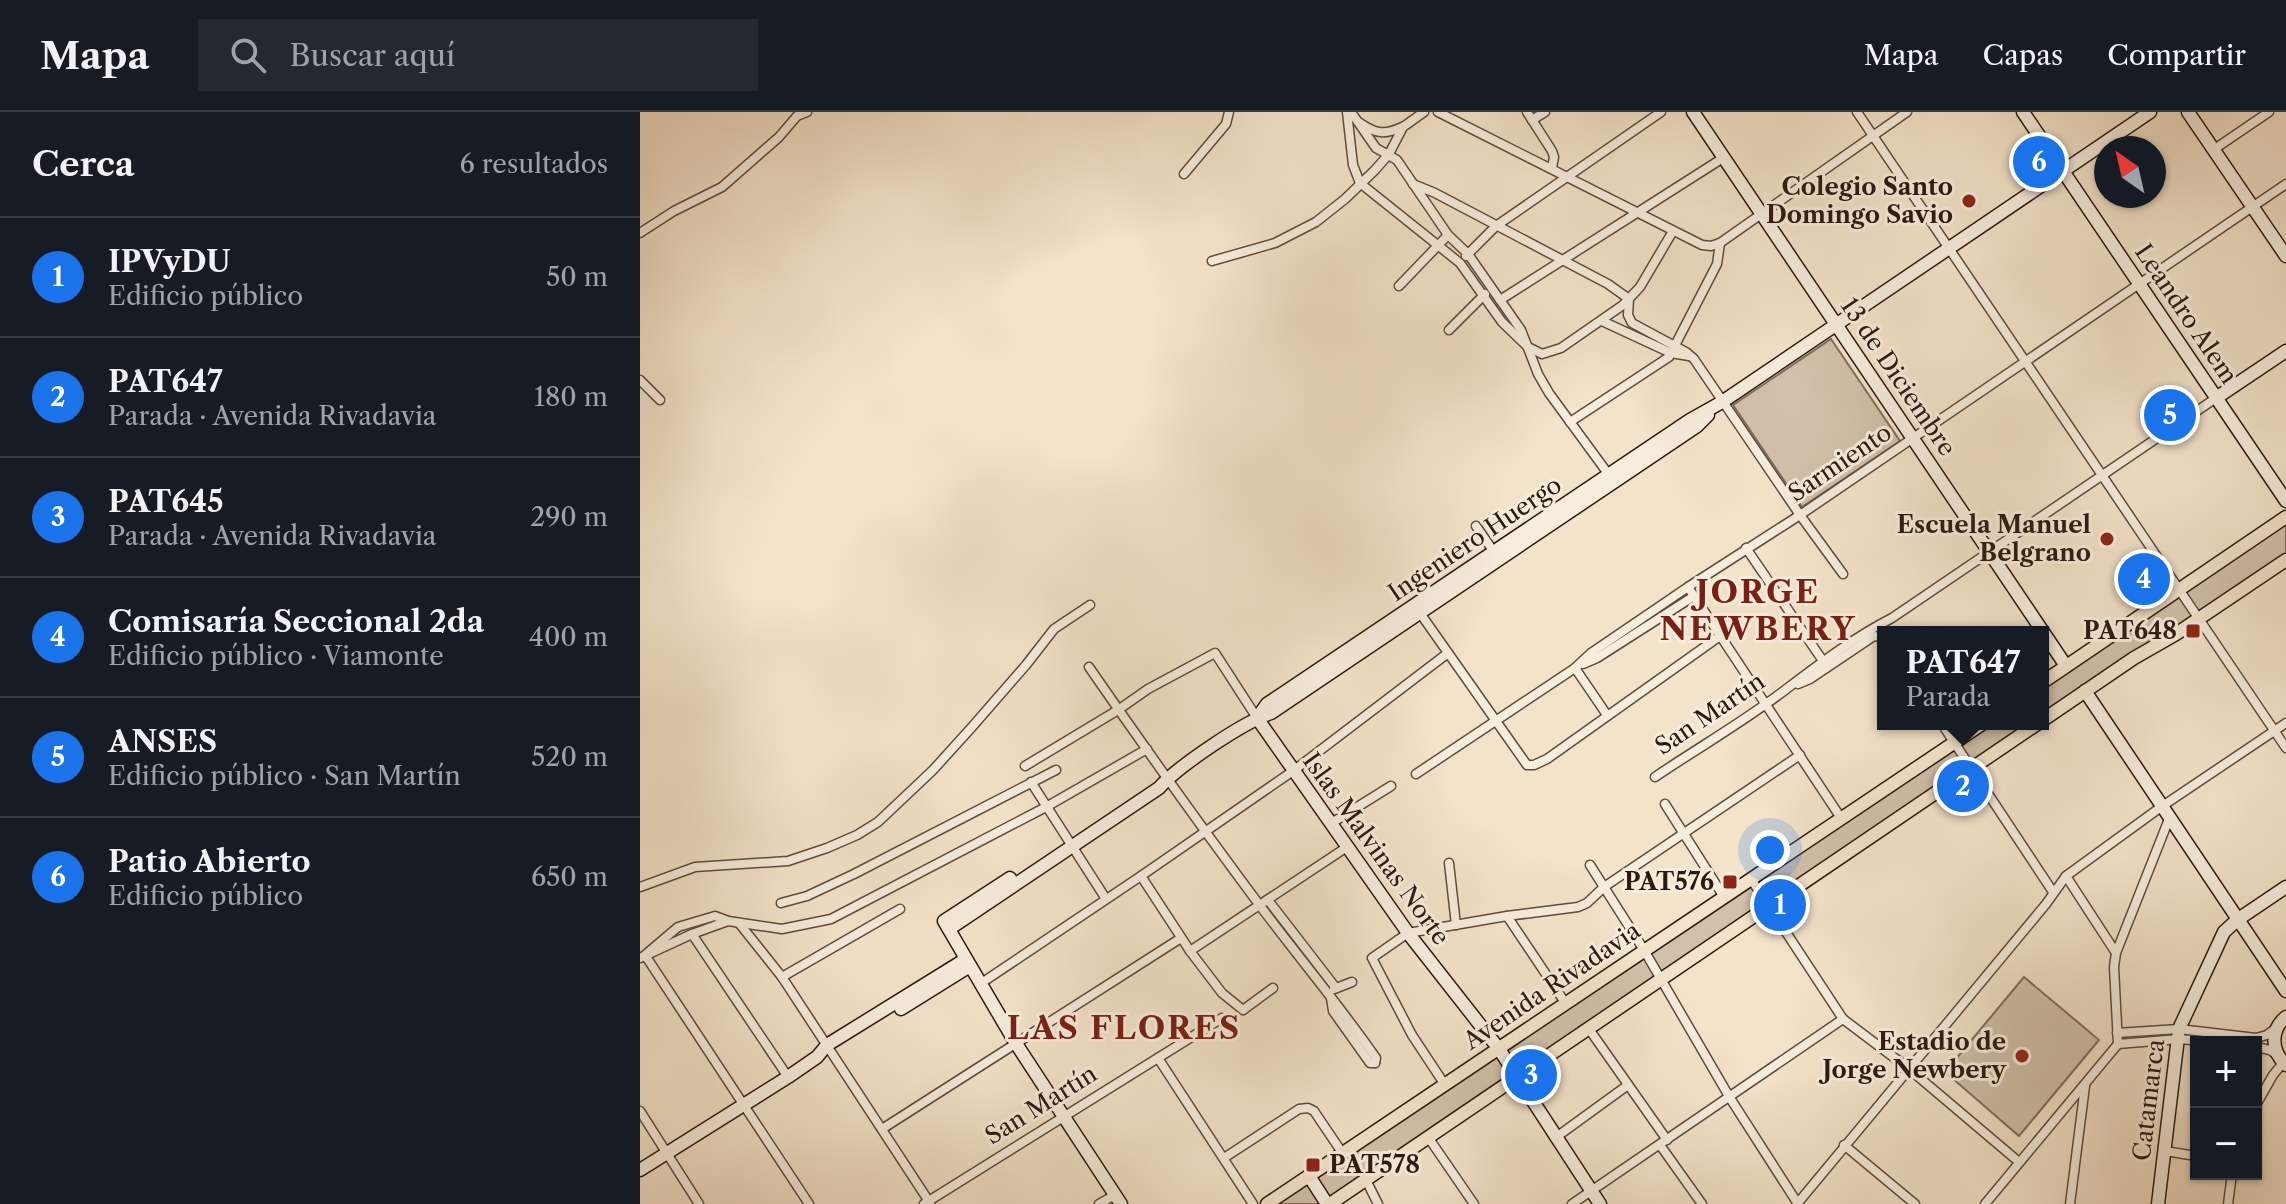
<!DOCTYPE html>
<html lang="es">
<head>
<meta charset="utf-8">
<style>
	body { margin:0; font-family:"Libre Caslon Text",serif; background:#242831; color:#f1f3f6 }
	.controls { position:absolute; right:24px; bottom:24px; display:grid; overflow:hidden; border-radius:0px; box-shadow:0 2px 6px #0004 }
	.controls button { width:72px; height:72px; display:grid; place-items:center; padding:0; border:0; border-bottom:2px solid #363941; background:#171b24; color:#f1f3f6; font:40px sans-serif }
	.compass { position:absolute; left:1454px; top:24px; width:72px; height:72px; border-radius:50%; background:#171b24; box-shadow:0 2px 6px #0004; rotate:326deg }
	.you { position:absolute; left:1130px; top:738px; width:28px; height:28px; margin:-20px; border:6px solid #fff; border-radius:50%; background:#1a73e8; box-shadow:0 0 0 12px #1a73e833 }
	.badge { display:grid; place-items:center; width:52px; height:52px; border-radius:50%; background:#1a73e8; color:#fff; font-size:26px; font-weight:700 }
	.pin { position:absolute; translate:-50% -50%; border:4px solid #fff; box-shadow:0 2px 8px #0006 }
	.popup { position:absolute; left:1237px; top:514px; width:172px; height:104px; box-sizing:border-box; display:grid; place-content:center; border-radius:0px; background:#171b24; filter:drop-shadow(0 2px 6px #0005); font-size:26px; white-space:nowrap; color:#9ea1a6 }
	.popup b { font-size:30px; color:#f1f3f6 }
	.popup::after { content:''; position:absolute; left:50%; top:100%; margin-left:-16px; border:16px solid transparent; border-top-color:#171b24 }
	.list { margin:0; padding:0; list-style:none }
	h2 { display:flex; justify-content:space-between; align-items:center; height:104px; margin:0; padding:0 32px; font-size:34px }
	h2 small { font-size:26px; font-weight:400; color:#9ea1a6 }
	.list li { display:grid; grid-template-columns:52px 1fr auto; gap:24px; align-items:center; box-sizing:border-box; height:120px; padding:0 32px; border-top:2px solid #363941 }
	.list b { display:block; font-size:30px; white-space:nowrap }
	.list p { margin:0; font-size:26px; white-space:nowrap; color:#9ea1a6 }
	.list em { font-size:26px; font-style:normal; color:#9ea1a6 }
	.icon { flex:none; width:44px; height:44px; fill:none; stroke:currentColor; stroke-width:2; stroke-linecap:round; stroke-linejoin:round }
	.map { position:relative; flex:none; width:1646px; height:1092px; overflow:hidden }
	header { display:flex; align-items:center; gap:48px; box-sizing:border-box; height:112px; padding:0 40px; background:#171b24; border-bottom:2px solid #363941 }
	header strong { font-size:38px }
	nav { display:flex; gap:44px; margin-inline-start:auto; font-size:28px }
	.search { width:560px; height:72px; background:#242831; display:flex; align-items:center; gap:20px; box-sizing:border-box; padding:0 28px; border-radius:0px; color:#9ea1a6; font-size:30px }
	main { display:flex }
	aside { flex:1; background:#171b24 }
	.map>svg:first-child { display:block }
	.green { fill:#d1c0aa; stroke:#7f6c5c; stroke-width:2 }
	.lines { fill:none; stroke-linecap:round; stroke-linejoin:round }
	.street-casing { stroke:#5e4b3e; stroke-width:11 }
	.secondary-casing { stroke:#2d180f; stroke-width:15 }
	.primary-casing { stroke:#2d180f; stroke-width:15 }
	.street { stroke:#f7eddd; stroke-width:8 }
	.secondary { stroke:#f7eddd; stroke-width:12 }
	.primary { stroke:#f3e3ca; stroke-width:12 }
	.poi-dot { fill:#8f2418; stroke:#f7eddd; stroke-width:3 }
	.labels { text-anchor:middle; stroke-width:6; stroke-linejoin:round; paint-order:stroke }
	.poi-label { font-size:24px; font-weight:bold; fill:#2d180f; stroke:#f7eddd; text-anchor:end }
	.street-label { font-size:24px; fill:#2d180f; stroke:#f7eddd }
	.district-label { font-size:32px; font-weight:bold; letter-spacing:2px; fill:#7a1f14; stroke:#f7eddd }
</style>
</head>
<body>
<header>
<strong>Mapa</strong>
<div class="search"><svg class="icon" aria-label="search" viewBox="0 0 24 24"><circle cx="10" cy="10" r="6"/><path d="M15 15l6 6"/></svg>Buscar aquí</div>
<nav><a>Mapa</a><a>Capas</a><a>Compartir</a></nav>
</header>
<main>
<aside>
<h2>Cerca<small>6 resultados</small></h2>
<ul class="list">
<li><span class="badge">1</span><div><b>IPVyDU</b><p>Edificio público</p></div><em>50 m</em></li>
<li><span class="badge">2</span><div><b>PAT647</b><p>Parada · Avenida Rivadavia</p></div><em>180 m</em></li>
<li><span class="badge">3</span><div><b>PAT645</b><p>Parada · Avenida Rivadavia</p></div><em>290 m</em></li>
<li><span class="badge">4</span><div><b>Comisaría Seccional 2da</b><p>Edificio público · Viamonte</p></div><em>400 m</em></li>
<li><span class="badge">5</span><div><b>ANSES</b><p>Edificio público · San Martín</p></div><em>520 m</em></li>
<li><span class="badge">6</span><div><b>Patio Abierto</b><p>Edificio público</p></div><em>650 m</em></li>
</ul>
</aside>
<div class="map">
<svg width="1646" height="1092" viewBox="0 0 1646 1092">
	<rect width="100%" height="100%" fill="#f3e3ca"/>
	<filter id="stains"><feTurbulence type="fractalNoise" baseFrequency=".0025" numOctaves="4"/><feColorMatrix values="0 0 0 0 .2 0 0 0 0 .09 0 0 0 0 .02 0 0 0 .5 -.17"/></filter>
	<radialGradient id="worn" r=".72"><stop offset=".6" stop-color="#630" stop-opacity="0"/><stop offset="1" stop-color="#630" stop-opacity=".3"/></radialGradient>
	<g class="green">
		<polygon points="1191,227 1260,329 1162,395 1093,293"/>
		<polygon points="1646,405 1646,448 1403,608 1403,570"/>
		<polygon points="1342,612 1397,612 690,1092 627,1092"/>
		<polygon points="1384,865 1459,928 1379,1024 1305,960"/>
	</g>
	<g class="lines">
		<g class="street-casing">
			<g id="street">
				<polyline points="707,0 713,53 720,71 820,151 862,210 888,235 902,242 921,236 983,193 1000,175 1033,119"/>
				<polyline points="711,0 736,36 757,48 808,123 828,142 851,175 881,218 898,262 909,281 969,363"/>
				<polyline points="798,0 1062,133 1071,134 1080,131 1267,0"/>
				<polyline points="887,0 912,39 914,45 912,56"/>
				<polyline points="1217,0 1646,636"/>
				<polyline points="892,8 905,0"/>
				<path d="M720,11C736,22 745,23 762,15"/>
				<polyline points="1573,38 1629,0"/>
				<polyline points="544,62 586,12 589,0"/>
				<polyline points="773,72 795,81 968,172 989,187 988,203 992,211 1046,240 1054,247 1160,403 1203,462"/>
				<polyline points="0,121 34,99 82,75 139,25 157,4 167,0"/>
				<polyline points="826,144 856,114 1021,0"/>
				<polyline points="572,149 635,131 676,110 705,87 735,58 749,42 763,15 784,0"/>
				<polyline points="759,174 808,123"/>
				<polyline points="860,188 1083,46"/>
				<polyline points="962,209 1031,241 1049,244"/>
				<polyline points="809,218 845,182"/>
				<polyline points="0,268 20,288"/>
				<polyline points="930,310 1029,245 1077,152 1080,131"/>
				<polyline points="836,414 854,440"/>
				<polyline points="1106,436 1183,549"/>
				<polyline points="1048,475 1201,706"/>
				<polyline points="780,501 887,653 894,653 907,647 1080,524"/>
				<polyline points="943,552 957,546 1054,484"/>
				<path d="M449,555C505,636 562,716 621,795C659,846 700,894 736,946L735,951"/>
				<polyline points="935,556 967,603"/>
				<polyline points="1158,572 1170,567 1234,524 1243,525"/>
				<polyline points="1302,612 1413,780"/>
				<polyline points="385,654 478,598 508,577 575,541 617,606"/>
				<polyline points="776,662 935,556 951,541 1048,475 1160,403 1646,72"/>
				<path d="M1015,665C1059,635 1107,608 1149,575C1182,550 1215,525 1252,506L1576,286"/>
				<polyline points="391,670 466,787"/>
				<polyline points="1025,692 1084,785"/>
				<polyline points="690,712 751,674"/>
				<polyline points="809,751 816,813"/>
				<polyline points="950,753 1004,838 1090,986 1158,1092"/>
				<polyline points="501,764 550,839 582,881 603,898 633,876"/>
				<polyline points="1426,764 1476,841"/>
				<polyline points="1111,767 1203,907 1268,956 1379,1050"/>
				<polyline points="0,775 55,755 148,749 187,736 217,723 238,710 293,658 332,615 386,553 414,517 450,493"/>
				<polyline points="628,788 696,876"/>
				<polyline points="141,791 167,784 214,762 416,658"/>
				<polyline points="867,804 926,892"/>
				<polyline points="88,809 75,804 38,815 5,843 169,1092"/>
				<polyline points="99,811 142,865 290,1091"/>
				<polyline points="52,822 148,965"/>
				<polyline points="550,839 707,735"/>
				<polyline points="0,846 52,822 88,809 142,817 191,807 406,695 507,637"/>
				<polyline points="142,865 260,797"/>
				<polyline points="340,872 501,764 653,659 808,541"/>
				<polyline points="694,877 712,870"/>
				<polyline points="691,886 693,899 730,951 735,951"/>
				<polyline points="949,917 1027,1028"/>
				<polyline points="1477,921 1539,917 1616,926 1627,923 1635,917"/>
				<polyline points="1478,932 1474,855 1476,841 1529,707"/>
				<polyline points="1478,932 1539,927 1576,930"/>
				<polyline points="1616,935 1630,938 1637,943"/>
				<polyline points="518,946 613,1092"/>
				<polyline points="805,973 772,923 732,846 768,821 867,804 938,795 947,791 964,775 1160,643"/>
				<polyline points="1616,993 1633,963 1643,951"/>
				<polyline points="0,999 59,1092"/>
				<polyline points="242,1017 541,826"/>
				<polyline points="788,1025 834,1092"/>
				<polyline points="915,1026 988,973"/>
				<polyline points="1020,1033 1062,1092"/>
				<polyline points="1204,1033 1275,1092"/>
				<polyline points="1525,1039 1556,1044"/>
				<polyline points="584,1046 659,997 668,996 674,999 703,1042"/>
				<polyline points="726,1068 738,1092"/>
				<polyline points="284,1092 582,906"/>
				<polyline points="459,1092 475,1083"/>
				<polyline points="932,1092 1203,907"/>
				<polyline points="1157,1092 1406,792 1426,764 1521,695 1646,611"/>
				<polyline points="1345,1092 1478,932"/>
				<polyline points="1430,1092 1445,974"/>
				<polyline points="1588,1092 1592,1062"/>
			</g>
		</g>
		<g class="secondary-casing">
			<g id="secondary">
				<polyline points="1053,0 1426,554"/>
				<polyline points="1383,0 1646,389"/>
				<polyline points="1548,0 1646,144"/>
				<polyline points="1576,286 1646,239"/>
				<polyline points="1445,579 1646,879"/>
				<polyline points="617,606 627,592 1050,308 1082,290 1510,0"/>
				<polyline points="617,606 768,821 859,937 960,1092"/>
				<polyline points="370,766 304,809 375,930 481,1092"/>
				<path d="M309,817L519,676C538,654 604,610 631,601L1057,314L1068,303"/>
				<polyline points="261,897 330,854"/>
				<path d="M1646,905C1630,918 1631,939 1646,953"/>
				<polyline points="0,1058 148,965 177,945 187,933 326,847"/>
				<polyline points="669,1064 687,1092"/>
				<polyline points="1518,1092 1539,917 1584,820 1597,808 1646,775"/>
			</g>
		</g>
		<g class="primary-casing">
			<g id="primary">
				<polyline points="1403,570 1646,405"/>
				<polyline points="1403,608 1494,546 1536,522 1646,448"/>
				<polyline points="627,1092 1342,612"/>
				<polyline points="690,1092 1397,612"/>
			</g>
		</g>
		<use href="#street" class="street"/>
		<use href="#secondary" class="secondary"/>
		<use href="#primary" class="primary"/>
	</g>
	<g class="poi-dot">
		<circle cx="1329" cy="89" r="8"/>
		<circle cx="1467" cy="427" r="8"/>
		<rect x="1545" y="511" width="16" height="16" rx="4"/>
		<rect x="1082" y="762" width="16" height="16" rx="4"/>
		<circle cx="1382" cy="944" r="8"/>
		<rect x="665" y="1045" width="16" height="16" rx="4"/>
	</g>
	<g class="labels">
		<g class="poi-label">
			<text x="1313" y="83">Colegio Santo<tspan x="1313" dy="28">Domingo Savio</tspan></text>
			<text x="1451" y="421">Escuela Manuel<tspan x="1451" dy="28">Belgrano</tspan></text>
			<text x="1537" y="527">PAT648</text>
			<text x="1074" y="778">PAT576</text>
			<text x="1366" y="938">Estadio de<tspan x="1366" dy="28">Jorge Newbery</tspan></text>
			<text x="689" y="1061" text-anchor="start">PAT578</text>
		</g>
		<g class="street-label">
			<text transform="translate(1546 202) rotate(56)" y="8">Leandro Alem</text>
			<text transform="translate(1258 265) rotate(56)" y="8">13 de Diciembre</text>
			<text transform="translate(1200 351) rotate(-34)" y="8">Sarmiento</text>
			<text transform="translate(835 427) rotate(-34)" y="8">Ingeniero Huergo</text>
			<text transform="translate(1070 602) rotate(-34)" y="8">San Martín</text>
			<text transform="translate(736 737) rotate(54)" y="8">Islas Malvinas Norte</text>
			<text transform="translate(912 874) rotate(-34)" y="8">Avenida Rivadavia</text>
			<text transform="translate(1509 988) rotate(-83)" y="8">Catamarca</text>
			<text transform="translate(401 993) rotate(-32)" y="8">San Martín</text>
		</g>
		<g class="district-label">
			<text x="1118" y="491">JORGE<tspan x="1118" dy="37">NEWBERY</tspan></text>
			<text x="484" y="927">LAS FLORES</text>
		</g>
	</g>
	<rect width="100%" height="100%" filter="url(#stains)"/>
	<rect width="100%" height="100%" fill="url(#worn)"/>
</svg>
<div class="controls">
<button>+</button>
<button>−</button>
</div>
<svg class="compass" viewBox="-18 -18 36 36"><path d="M0-13l5 13h-10z" fill="#e53935"/><path d="M0 13l5-13h-10z" fill="#9ea1a6"/></svg>
<div class="you"></div>
<div class="pin badge" style="left:1140px;top:793px">1</div>
<div class="pin badge" style="left:1323px;top:674px">2</div>
<div class="popup"><b>PAT647</b>Parada</div>
<div class="pin badge" style="left:891px;top:963px">3</div>
<div class="pin badge" style="left:1504px;top:467px">4</div>
<div class="pin badge" style="left:1530px;top:303px">5</div>
<div class="pin badge" style="left:1399px;top:50px">6</div>
</div>
</main>
</body>
</html>
